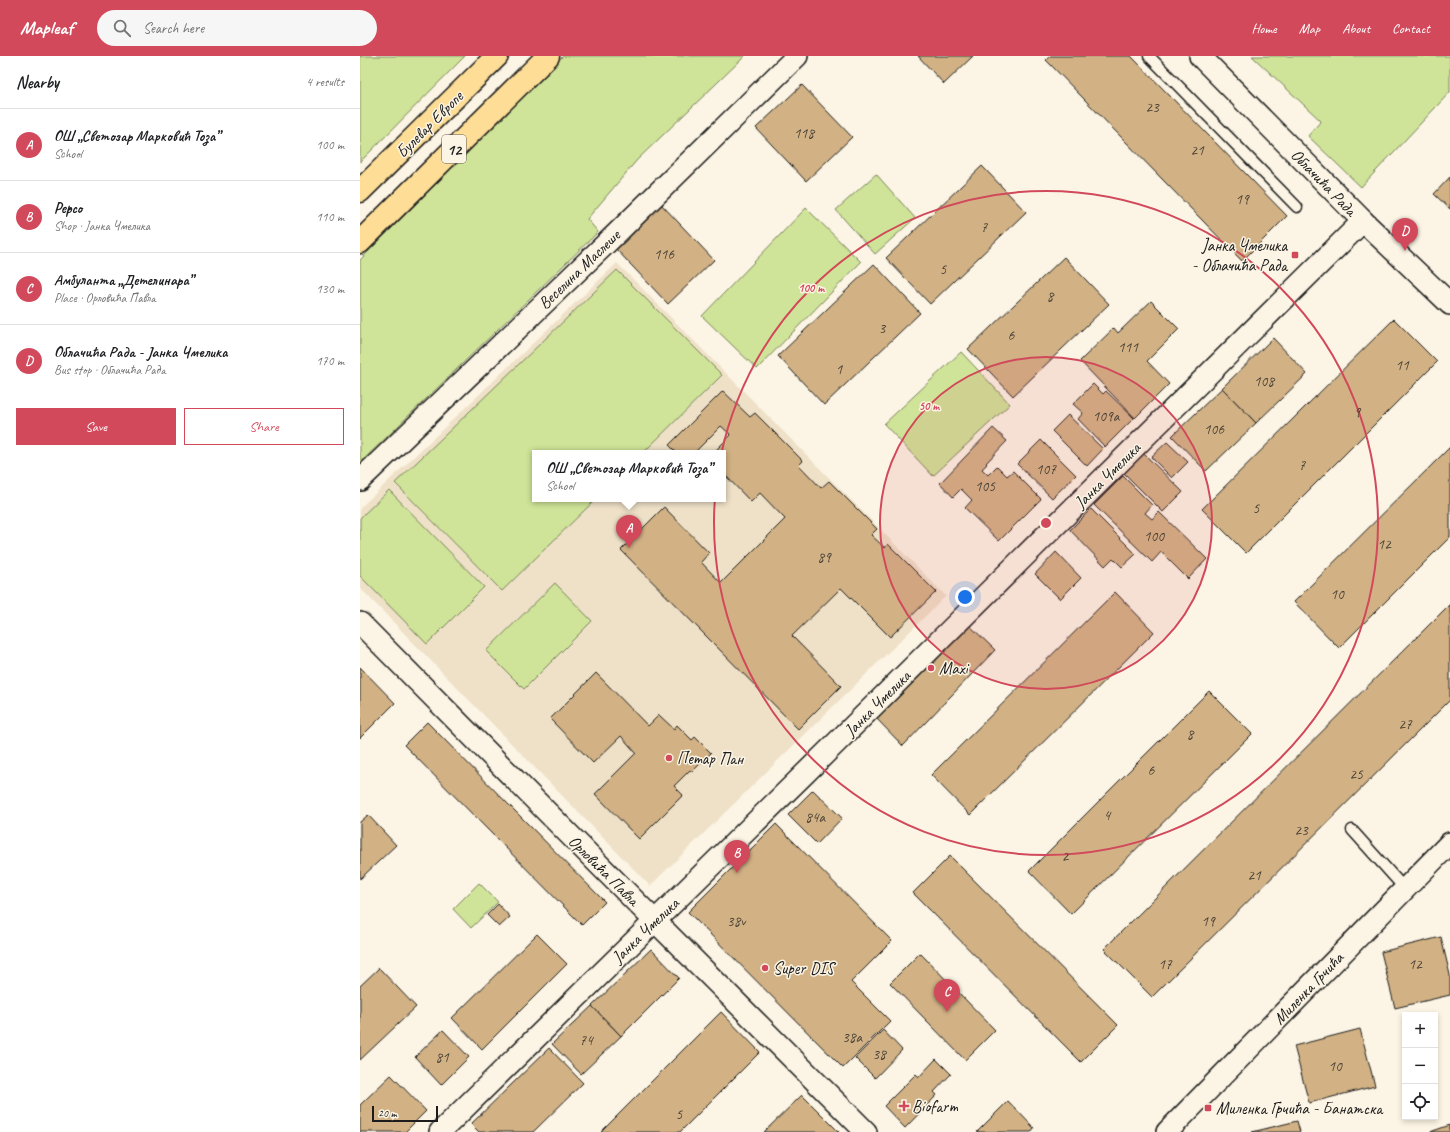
<!DOCTYPE html>
<html lang="en">
<head>
<meta charset="utf-8">
<style>
	body { margin:0; font-family:Caveat,sans-serif; background:#f6f6f6; color:#202124 }
	.controls { position:absolute; right:12px; bottom:12px; display:grid; overflow:hidden; border-radius:0px; box-shadow:0 2px 6px #0003 }
	.controls button { width:36px; height:36px; display:grid; place-items:center; padding:0; border:0; border-bottom:1px solid #e0e0e0; background:#fff; color:#202124; font:20px sans-serif }
	.scale { position:absolute; left:12px; bottom:10px; width:66px; box-sizing:border-box; padding-left:4px; border:2px solid #1c1c1c; border-top:0; font-size:11px; line-height:14px; white-space:nowrap; color:#1c1c1c; -webkit-text-stroke:3px #fcf5e5; paint-order:stroke }
	.you { position:absolute; left:605px; top:541px; width:14px; height:14px; margin:-10px; border:3px solid #fff; border-radius:50%; background:#1a73e8; box-shadow:0 0 0 6px #1a73e833 }
	.badge { display:grid; place-items:center; width:26px; height:26px; border-radius:50%; background:#d1495b; color:#fff; font-size:13px; font-weight:700 }
	.pin { position:absolute; translate:-50% -33px; filter:drop-shadow(0 1px 2px #0008) }
	.pin::after { content:''; position:absolute; top:21px; width:14px; height:12px; background:inherit; clip-path:polygon(0 0,100% 0,50% 100%) }
	.popup { position:absolute; left:172px; top:394px; width:194px; height:52px; box-sizing:border-box; display:grid; place-content:center; border-radius:0px; background:#fff; filter:drop-shadow(0 1px 3px #0005); font-size:13px; white-space:nowrap; color:#757577 }
	.popup b { font-size:15px; color:#202124 }
	.popup::after { content:''; position:absolute; left:50%; top:100%; margin-left:-8px; border:8px solid transparent; border-top-color:#fff }
	.list { margin:0; padding:0; list-style:none }
	h2 { display:flex; justify-content:space-between; align-items:center; height:52px; margin:0; padding:0 16px; font-size:17px }
	h2 small { font-size:13px; font-weight:400; color:#757577 }
	.list li { display:grid; grid-template-columns:26px 1fr auto; gap:12px; align-items:center; box-sizing:border-box; height:72px; padding:0 16px; border-top:1px solid #e0e0e0 }
	.list b { display:block; font-size:15px; white-space:nowrap }
	.list p { margin:0; font-size:13px; white-space:nowrap; color:#757577 }
	.list em { font-size:13px; font-style:normal; color:#757577 }
	.actions { display:flex; gap:8px; padding:12px 16px }
	.actions a { flex:1; padding:9px 0; border:1px solid #d1495b; border-radius:0px; text-align:center; font-size:14px; color:#d1495b }
	.actions .main { background:#d1495b; color:#fff }
	.icon { flex:none; width:22px; height:22px; fill:none; stroke:currentColor; stroke-width:2; stroke-linecap:round; stroke-linejoin:round }
	.map { position:relative; flex:none; width:1090px; height:1076px; overflow:hidden }
	header { display:flex; align-items:center; gap:24px; box-sizing:border-box; height:56px; padding:0 20px; background:#d1495b; color:#fff }
	header strong { font-size:19px }
	nav { display:flex; gap:22px; margin-inline-start:auto; font-size:14px }
	.search { width:280px; height:36px; background:#f6f6f6; display:flex; align-items:center; gap:10px; box-sizing:border-box; padding:0 14px; border-radius:22px; color:#757577; font-size:15px }
	main { display:flex }
	aside { flex:1; background:#fff }
	.map>svg:first-child { display:block }
	.built { fill:#efe1c8; fill-rule:evenodd }
	.green { fill:#cfe498; stroke:#76805a }
	.building { fill:#d2b285; stroke:#1c1c1c }
	.lines { fill:none; stroke-linecap:round; stroke-linejoin:round }
	.service-casing { stroke:#1c1c1c; stroke-width:13 }
	.minor-casing { stroke:#1c1c1c; stroke-width:24 }
	.primary-casing { stroke:#1c1c1c; stroke-width:25 }
	.service { stroke:#fcf5e5; stroke-width:10 }
	.minor { stroke:#fcf5e5; stroke-width:21 }
	.primary { stroke:#fedd96; stroke-width:22 }
	.ring { fill:none; stroke:#d1495b; stroke-width:2 }
	.poi-dot { fill:#d1495b; stroke:#fcf5e5; stroke-width:1.5 }
	.labels { text-anchor:middle; stroke-width:3; stroke-linejoin:round; paint-order:stroke }
	.number-label { font-size:15px; fill:#4a4236 }
	.shield { fill:#fcf5e5; stroke:#5f5d58; stroke-width:1 }
	.shield-label { font-size:16px; font-weight:bold; fill:#1c1c1c }
	.street-label { font-size:17px; fill:#1c1c1c; stroke:#fcf5e5 }
	.poi-label { font-size:17px; fill:#1c1c1c; stroke:#fcf5e5; text-anchor:start }
	.centre { fill:#d1495b; stroke:#fcf5e5; stroke-width:2 }
	.ring-label { font-size:12px; text-anchor:middle; font-weight:bold; fill:#d1495b; stroke:#fcf5e5; stroke-width:3; stroke-linejoin:round; paint-order:stroke }
</style>
</head>
<body>
<header>
<strong>Mapleaf</strong>
<div class="search"><svg class="icon" aria-label="search" viewBox="0 0 24 24"><circle cx="10" cy="10" r="6"/><path d="M15 15l6 6"/></svg>Search here</div>
<nav><a>Home</a><a>Map</a><a>About</a><a>Contact</a></nav>
</header>
<main>
<aside>
<h2>Nearby<small>4 results</small></h2>
<ul class="list">
<li><span class="badge">A</span><div><b>ОШ „Светозар Марковић Тоза”</b><p>School</p></div><em>100 m</em></li>
<li><span class="badge">B</span><div><b>Pepco</b><p>Shop · Јанка Чмелика</p></div><em>110 m</em></li>
<li><span class="badge">C</span><div><b>Амбуланта „Детелинара”</b><p>Place · Орловића Павла</p></div><em>130 m</em></li>
<li><span class="badge">D</span><div><b>Облачића Рада - Јанка Чмелика</b><p>Bus stop · Облачића Рада</p></div><em>170 m</em></li>
</ul>
<div class="actions"><a class="main">Save</a><a>Share</a></div>
</aside>
<div class="map">
<svg width="1090" height="1076" viewBox="0 0 1090 1076">
	<rect width="100%" height="100%" fill="#fcf5e5"/>
	<filter id="ink" filterUnits="userSpaceOnUse"><feTurbulence type="fractalNoise" baseFrequency=".025" numOctaves="2"/><feDisplacementMap in="SourceGraphic" scale="8" xChannelSelector="R" yChannelSelector="G"/><feConvolveMatrix kernelMatrix="1 2 1 2 8 2 1 2 1" color-interpolation-filters="sRGB"/></filter>
	<g filter="url(#ink)">
		<path class="built" d="M257,207L586,540L290,830L0,532V452ZM175,397H363V443H175Z"/>
		<g class="green">
			<polygon points="0,0 105,0 0,106"/>
			<polygon points="203,0 385,0 277,104 227,163 238,176 0,407 0,204"/>
			<polygon points="892,0 1090,0 1090,36 1001,131 948,80 961,65"/>
			<polygon points="516,118 555,162 515,198 476,154"/>
			<polygon points="446,152 501,206 397,313 342,260"/>
			<polygon points="257,214 362,319 283,397 175,397 175,443 236,443 142,535 35,427"/>
			<polygon points="601,296 650,348 573,420 524,368"/>
			<polygon points="29,434 124,531 67,588 0,520 0,462"/>
			<polygon points="195,527 232,565 164,633 126,595"/>
			<polygon points="119,827 138,846 111,872 93,853"/>
		</g>
		<g class="building">
			<polygon points="558,0 613,0 584,28"/>
			<polygon points="690,0 771,0 927,160 882,205 686,4"/>
			<polygon points="442,29 492,81 446,125 396,72"/>
			<polygon points="622,110 666,156 570,248 526,202"/>
			<polygon points="1090,121 1090,153 1074,138"/>
			<polygon points="301,148 354,204 308,248 255,192"/>
			<polygon points="704,201 749,248 653,340 608,293"/>
			<polygon points="514,208 560,257 464,349 418,300"/>
			<polygon points="791,245 819,273 787,305 809,328 775,362 720,305 754,272 758,277"/>
			<polygon points="1034,263 1077,306 886,497 842,453"/>
			<polygon points="913,282 947,318 896,367 862,332"/>
			<polygon points="733,328 743,338 746,335 774,362 745,391 718,363 723,357 713,348"/>
			<polygon points="862,332 896,367 846,415 812,380"/>
			<polygon points="363,335 390,361 395,357 443,405 439,409 461,432 469,425 517,473 511,479 525,492 528,488 576,536 530,581 481,532 432,580 481,630 438,673 261,494 304,451 349,497 341,506 361,527 425,463 400,437 391,446 363,417 363,397 353,397 371,379 361,370 334,397 317,397 309,389"/>
			<polygon points="708,359 743,393 727,410 692,375"/>
			<polygon points="633,372 647,385 626,407 627,408 622,413 628,419 637,410 647,420 653,415 681,443 639,485 605,452 612,444 601,433 593,441 580,427"/>
			<polygon points="681,384 716,419 692,442 657,408"/>
			<polygon points="807,386 828,406 812,422 791,401"/>
			<polygon points="1090,391 1090,481 979,592 934,546"/>
			<polygon points="783,397 823,436 803,456 764,417"/>
			<polygon points="763,420 792,449 785,457 792,463 799,456 847,503 828,523 801,496 792,506 734,449"/>
			<polygon points="731,453 776,498 762,511 753,502 745,510 710,474"/>
			<polygon points="696,496 721,522 700,543 675,518"/>
			<polygon points="755,536 794,576 610,759 571,719"/>
			<polygon points="1090,548 1090,644 792,941 744,893"/>
			<polygon points="606,566 635,594 543,690 515,661"/>
			<polygon points="0,611 35,647 0,682"/>
			<polygon points="236,617 288,670 299,659 314,673 317,669 332,684 335,681 351,697 332,716 330,714 314,730 323,739 279,783 235,738 276,697 261,680 233,707 190,663"/>
			<polygon points="849,635 892,678 711,858 669,815"/>
			<polygon points="67,666 245,846 222,869 44,689"/>
			<polygon points="453,734 482,762 457,788 428,759"/>
			<polygon points="8,759 36,789 0,823 0,766"/>
			<polygon points="416,768 532,885 491,926 530,965 483,1012 328,856"/>
			<polygon points="590,800 758,969 721,1006 553,837"/>
			<polygon points="138,848 150,861 139,871 127,859"/>
			<polygon points="177,878 207,908 122,993 92,962"/>
			<polygon points="1081,881 1090,919 1090,939 1035,952 1021,896"/>
			<polygon points="291,893 319,922 261,980 232,950"/>
			<polygon points="560,897 635,974 605,1004 530,927"/>
			<polygon points="19,912 56,951 0,1004 0,930"/>
			<polygon points="232,950 261,980 221,1018 192,988"/>
			<polygon points="361,956 400,996 320,1076 241,1076"/>
			<polygon points="1000,973 1015,1030 949,1047 934,990"/>
			<polygon points="83,974 109,1001 81,1029 55,1001"/>
			<polygon points="523,974 542,994 515,1022 495,1002"/>
			<polygon points="189,992 223,1027 173,1076 119,1076 111,1068"/>
			<polygon points="576,1003 591,1018 574,1036 577,1039 545,1072 524,1050 556,1018 559,1021"/>
			<polygon points="31,1019 66,1055 45,1076 0,1076 0,1049"/>
			<polygon points="442,1039 479,1076 404,1076"/>
			<polygon points="648,1045 674,1072 671,1076 617,1076"/>
			<polygon points="937,1065 940,1076 892,1076"/>
			<polygon points="1090,1069 1090,1076 1070,1076"/>
		</g>
		<g class="lines">
			<g class="service-casing">
				<g id="service">
					<polyline points="789,0 937,151"/>
					<polyline points="992,774 1045,833"/>
				</g>
			</g>
			<g class="minor-casing">
				<g id="minor">
					<polyline points="840,0 1003,165 1090,248"/>
					<polyline points="0,424 257,177 437,0"/>
					<polyline points="0,567 279,849 506,1076"/>
					<polyline points="80,1076 477,686 1003,165"/>
					<polyline points="807,1076 1090,787"/>
				</g>
			</g>
			<g class="primary-casing">
				<g id="primary">
					<polyline points="0,135 137,0"/>
					<polyline points="0,186 188,0"/>
				</g>
			</g>
			<use href="#service" class="service"/>
			<use href="#minor" class="minor"/>
			<use href="#primary" class="primary"/>
		</g>
	</g>
	<circle cx="686" cy="467" r="166" fill="#d1495b" fill-opacity=".12"/>
	<g class="ring">
		<circle cx="686" cy="467" r="166"/>
		<circle cx="686" cy="467" r="332"/>
	</g>
	<g class="poi-dot">
		<rect x="931" y="195" width="8" height="8" rx="2"/>
		<circle cx="571" cy="612" r="4"/>
		<circle cx="309" cy="702" r="4"/>
		<circle cx="405" cy="912" r="4"/>
		<path d="M542 1044h4v4h4v4h-4v4h-4v-4h-4v-4h4z"/>
		<rect x="844" y="1048" width="8" height="8" rx="2"/>
	</g>
	<g class="labels">
		<g class="number-label">
			<text x="792" y="56">23</text>
			<text x="444" y="82">118</text>
			<text x="837" y="99">21</text>
			<text x="882" y="148">19</text>
			<text x="624" y="176">7</text>
			<text x="304" y="203">116</text>
			<text x="583" y="218">5</text>
			<text x="690" y="245">8</text>
			<text x="522" y="277">3</text>
			<text x="651" y="284">6</text>
			<text x="768" y="296">111</text>
			<text x="1042" y="314">11</text>
			<text x="479" y="318">1</text>
			<text x="904" y="330">108</text>
			<text x="997" y="361">9</text>
			<text x="746" y="365">109a</text>
			<text x="854" y="378">106</text>
			<text x="942" y="414">7</text>
			<text x="686" y="418">107</text>
			<text x="625" y="435">105</text>
			<text x="896" y="457">5</text>
			<text x="794" y="485">100</text>
			<text x="1024" y="493">12</text>
			<text x="464" y="506">89</text>
			<text x="977" y="543">10</text>
			<text x="1045" y="673">27</text>
			<text x="830" y="683">8</text>
			<text x="791" y="719">6</text>
			<text x="996" y="723">25</text>
			<text x="747" y="764">4</text>
			<text x="455" y="766">84a</text>
			<text x="941" y="779">23</text>
			<text x="705" y="805">2</text>
			<text x="894" y="824">21</text>
			<text x="376" y="870">38v</text>
			<text x="848" y="870">19</text>
			<text x="805" y="913">17</text>
			<text x="1055" y="913">12</text>
			<text x="492" y="986">38a</text>
			<text x="226" y="989">74</text>
			<text x="519" y="1003">38</text>
			<text x="82" y="1006">81</text>
			<text x="975" y="1015">10</text>
			<text x="319" y="1063">5</text>
		</g>
		<rect class="shield" x="82" y="79" width="24" height="28" rx="3"/>
		<g class="shield-label">
			<text x="94" y="99">12</text>
		</g>
		<g class="street-label">
			<text transform="translate(69 68) rotate(-45)" y="6">Булевар Европе</text>
			<text transform="translate(964 126) rotate(46)" y="6">Облачића Рада</text>
			<text transform="translate(219 213) rotate(-44)" y="6">Веселина Маслеше</text>
			<text transform="translate(747 419) rotate(-45)" y="6">Јанка Чмелика</text>
			<text transform="translate(517 647) rotate(-45)" y="6">Јанка Чмелика</text>
			<text transform="translate(244 814) rotate(45)" y="6">Орловића Павла</text>
			<text transform="translate(285 874) rotate(-44)" y="6">Јанка Чмелика</text>
			<text transform="translate(948 932) rotate(-46)" y="6">Миленка Грчића</text>
		</g>
		<g class="poi-label">
			<text x="927" y="195" text-anchor="end">Јанка Чмелика<tspan x="927" dy="20">- Облачића Рада</tspan></text>
			<text x="579" y="618">Maxi</text>
			<text x="317" y="708">Петар Пан</text>
			<text x="413" y="918">Super DIS</text>
			<text x="552" y="1056">Biofarm</text>
			<text x="856" y="1058">Миленка Грчића - Банатска</text>
		</g>
	</g>
	<circle cx="686" cy="467" r="6" class="centre"/>
	<g class="ring-label">
		<text x="451" y="236">100 m</text>
		<text x="569" y="354">50 m</text>
	</g>
</svg>
<div class="controls">
<button>+</button>
<button>−</button>
<button><svg class="icon" aria-label="locate" viewBox="0 0 24 24"><circle cx="12" cy="12" r="6"/><path d="M12 2v4M12 18v4M2 12h4M18 12h4"/></svg></button>
</div>
<div class="scale">20 m</div>
<div class="you"></div>
<div class="pin badge" style="left:269px;top:492px">A</div>
<div class="popup"><b>ОШ „Светозар Марковић Тоза”</b>School</div>
<div class="pin badge" style="left:377px;top:817px">B</div>
<div class="pin badge" style="left:587px;top:956px">C</div>
<div class="pin badge" style="left:1045px;top:195px">D</div>
</div>
</main>
</body>
</html>
